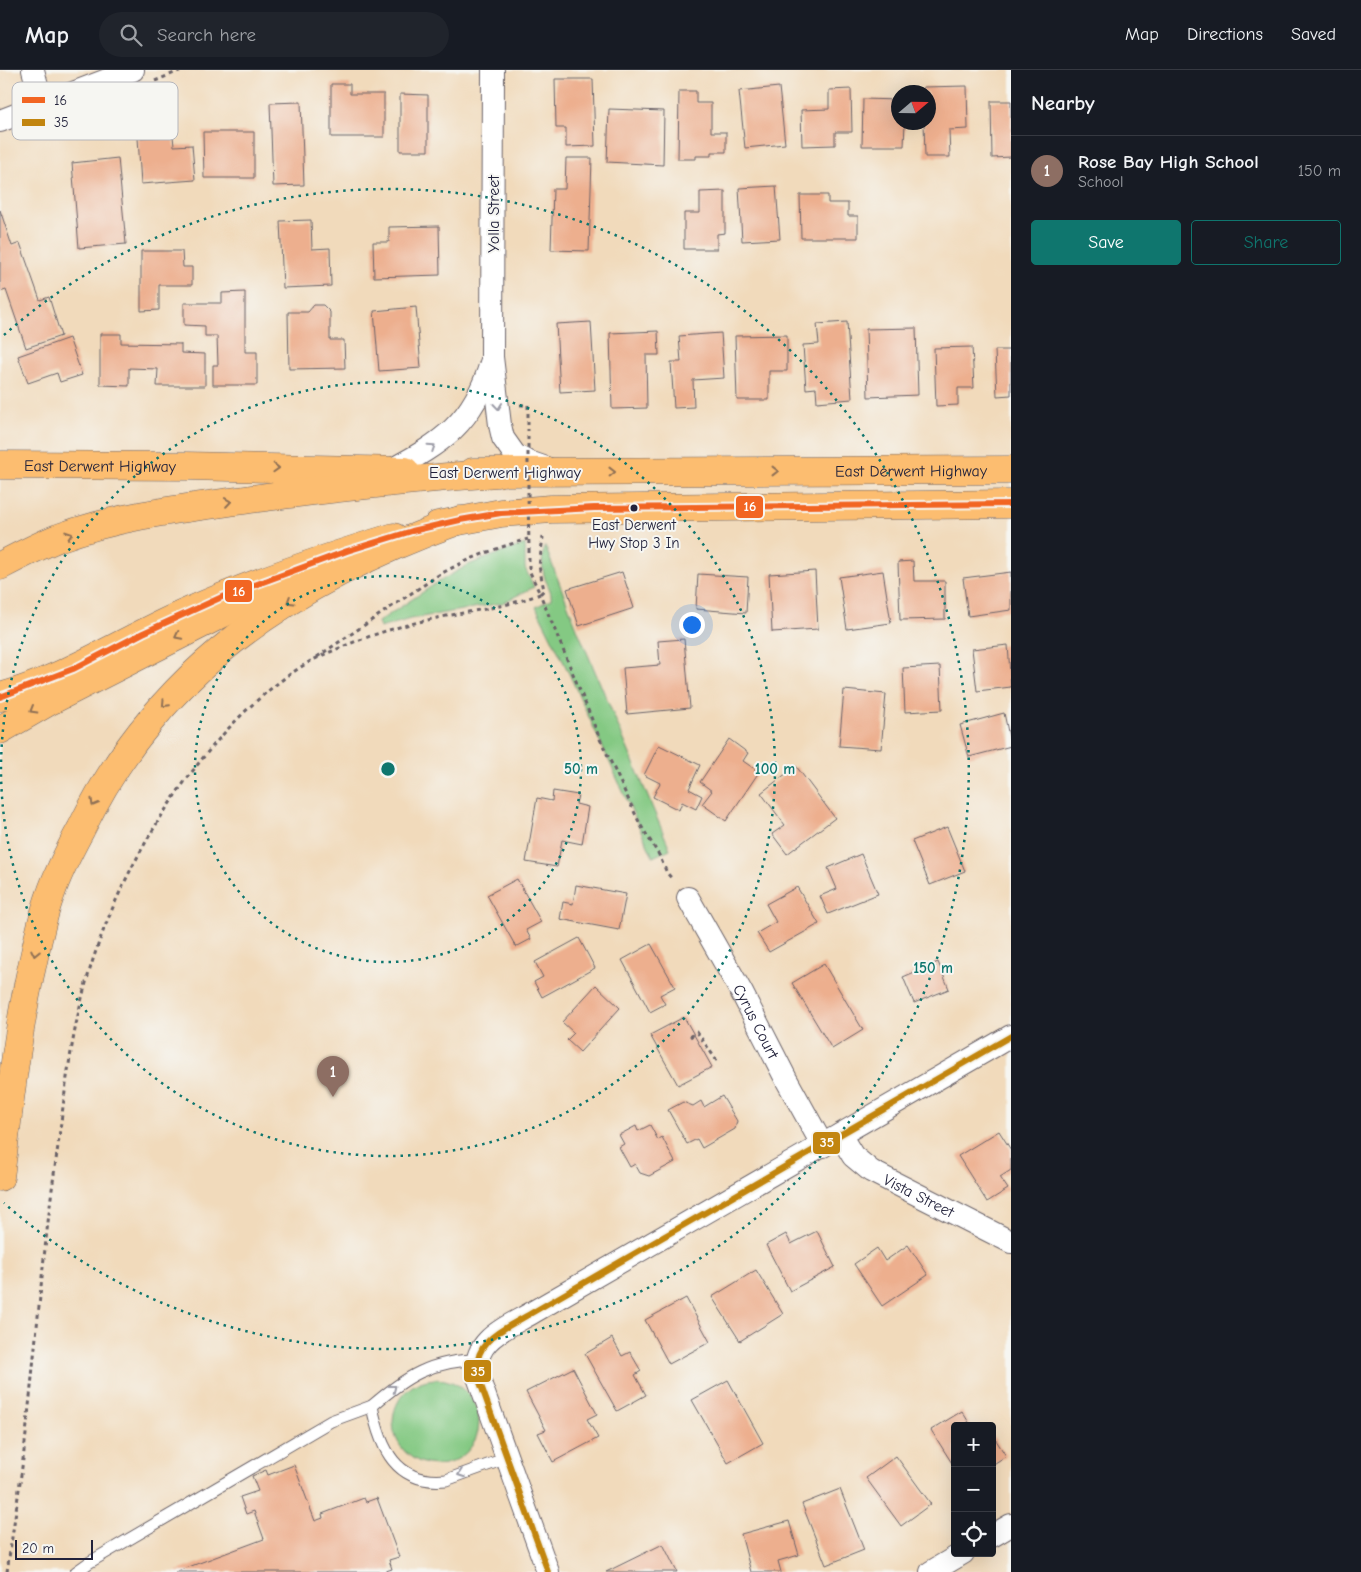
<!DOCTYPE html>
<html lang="en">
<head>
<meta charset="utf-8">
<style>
	body { margin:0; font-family:"Comic Neue",sans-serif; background:#20242c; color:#f1f3f6 }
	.controls { position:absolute; right:15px; bottom:15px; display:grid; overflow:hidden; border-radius:5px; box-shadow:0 5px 20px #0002 }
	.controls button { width:45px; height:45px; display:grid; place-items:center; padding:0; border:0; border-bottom:1px solid #363941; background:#171b24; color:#f1f3f6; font:25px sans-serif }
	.compass { position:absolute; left:891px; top:15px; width:45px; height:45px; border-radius:50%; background:#171b24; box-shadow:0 5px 20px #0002; rotate:70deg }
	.scale { position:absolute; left:15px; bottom:12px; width:78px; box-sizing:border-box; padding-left:5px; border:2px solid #22223b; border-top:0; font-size:14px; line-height:18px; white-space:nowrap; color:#22223b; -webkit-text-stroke:4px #f6f6f2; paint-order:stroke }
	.you { position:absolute; left:691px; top:554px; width:18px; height:18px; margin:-12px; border:4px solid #fff; border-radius:50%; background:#1a73e8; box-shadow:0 0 0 8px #1a73e833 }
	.badge { display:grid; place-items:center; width:32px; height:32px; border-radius:50%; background:#0f766e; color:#fff; font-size:16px; font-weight:700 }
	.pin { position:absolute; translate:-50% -41px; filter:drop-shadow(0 1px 2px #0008) }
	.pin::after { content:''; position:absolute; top:26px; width:18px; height:15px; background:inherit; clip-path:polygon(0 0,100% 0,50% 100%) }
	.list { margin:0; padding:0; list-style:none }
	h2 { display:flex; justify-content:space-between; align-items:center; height:65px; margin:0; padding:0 20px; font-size:21px }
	h2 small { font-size:16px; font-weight:400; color:#9ea1a6 }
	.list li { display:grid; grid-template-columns:32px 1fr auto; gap:15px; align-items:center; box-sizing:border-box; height:70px; padding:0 20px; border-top:1px solid #363941 }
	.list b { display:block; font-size:19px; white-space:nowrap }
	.list p { margin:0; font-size:16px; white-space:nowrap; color:#9ea1a6 }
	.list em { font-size:16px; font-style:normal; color:#9ea1a6 }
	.actions { display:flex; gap:10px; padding:15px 20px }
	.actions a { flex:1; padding:11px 0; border:1px solid #0f766e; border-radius:5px; text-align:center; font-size:18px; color:#0f766e }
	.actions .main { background:#0f766e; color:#fff }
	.icon { flex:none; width:28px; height:28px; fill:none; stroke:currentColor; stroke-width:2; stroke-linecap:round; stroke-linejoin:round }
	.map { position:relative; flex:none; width:1011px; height:1502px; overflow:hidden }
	header { display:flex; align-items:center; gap:30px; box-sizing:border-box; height:70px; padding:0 25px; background:#171b24; border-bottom:1px solid #363941 }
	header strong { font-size:24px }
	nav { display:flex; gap:28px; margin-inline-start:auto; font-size:18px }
	.search { width:350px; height:45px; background:#20242c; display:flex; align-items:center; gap:12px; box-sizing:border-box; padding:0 18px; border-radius:28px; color:#9ea1a6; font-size:19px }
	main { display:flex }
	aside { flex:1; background:#171b24 }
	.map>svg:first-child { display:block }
	.green { fill:#84c983; stroke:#53765f }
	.building { fill:#edaf8e }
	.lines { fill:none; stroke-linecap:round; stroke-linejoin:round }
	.service-casing { stroke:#6a6268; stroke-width:13 }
	.minor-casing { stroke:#6a6268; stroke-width:24 }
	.primary-casing { stroke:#6a6268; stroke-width:29 }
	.trunk-casing { stroke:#6a6268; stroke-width:29 }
	.path { stroke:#6a6268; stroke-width:3; stroke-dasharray:4 4; stroke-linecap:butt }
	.service { stroke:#fff; stroke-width:11 }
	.minor { stroke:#fff; stroke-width:22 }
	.primary { stroke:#fcbd6f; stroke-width:28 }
	.trunk { stroke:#fcbd6f; stroke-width:28 }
	.path-bridge { stroke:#6a6268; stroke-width:3; stroke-dasharray:4 4; stroke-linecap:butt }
	.bus-1-casing { stroke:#f6f6f2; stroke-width:10 }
	.bus-2-casing { stroke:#f6f6f2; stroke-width:10 }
	.bus-1 { stroke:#f26522; stroke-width:6 }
	.bus-2 { stroke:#c2850f; stroke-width:6 }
	.oneway { stroke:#9c9ca7 }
	.oneway2 { stroke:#8f7055 }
	.ring { fill:none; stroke:#0f766e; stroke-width:2.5; stroke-dasharray:2.5 5 }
	.bus-dot { fill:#22223b; stroke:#f6f6f2; stroke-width:2 }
	.labels { text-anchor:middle; stroke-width:4; stroke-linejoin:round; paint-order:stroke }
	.bus-label { font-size:15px; fill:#22223b; stroke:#f6f6f2 }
	.street-label { font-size:16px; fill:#22223b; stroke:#f6f6f2 }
	.key { fill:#f6f6f2; stroke:#b6b6bb; stroke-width:1 }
	.key-label { font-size:14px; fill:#22223b }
	.centre { fill:#0f766e; stroke:#f6f6f2; stroke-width:2.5 }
	.ring-label { font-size:15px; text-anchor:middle; font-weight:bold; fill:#0f766e; stroke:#f6f6f2; stroke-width:4; stroke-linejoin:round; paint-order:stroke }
	.line-badge { stroke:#f6f6f2; stroke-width:2 }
	.badge-label { font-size:14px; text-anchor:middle; font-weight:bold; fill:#fff }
</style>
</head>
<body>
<header>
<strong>Map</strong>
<div class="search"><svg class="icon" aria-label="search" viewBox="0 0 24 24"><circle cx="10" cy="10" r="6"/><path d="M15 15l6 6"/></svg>Search here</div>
<nav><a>Map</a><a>Directions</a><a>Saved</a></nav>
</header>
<main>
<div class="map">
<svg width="1011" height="1502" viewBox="0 0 1011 1502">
	<rect width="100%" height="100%" fill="#f6f6f2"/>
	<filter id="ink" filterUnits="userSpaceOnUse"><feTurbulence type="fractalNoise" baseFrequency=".02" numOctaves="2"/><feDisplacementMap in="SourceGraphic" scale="10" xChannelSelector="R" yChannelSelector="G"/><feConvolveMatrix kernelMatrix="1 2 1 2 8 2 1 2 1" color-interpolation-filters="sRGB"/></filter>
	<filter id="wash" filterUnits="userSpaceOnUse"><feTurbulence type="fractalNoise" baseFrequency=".0096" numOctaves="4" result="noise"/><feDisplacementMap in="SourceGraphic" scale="20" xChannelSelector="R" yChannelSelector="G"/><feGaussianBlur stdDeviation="1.12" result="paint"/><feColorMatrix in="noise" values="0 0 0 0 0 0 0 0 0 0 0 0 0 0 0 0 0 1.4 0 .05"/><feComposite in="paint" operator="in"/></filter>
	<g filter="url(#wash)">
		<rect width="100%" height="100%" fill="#f1dabb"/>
		<g class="green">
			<polygon points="525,474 525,498 534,517 502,533 410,549 380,558 378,552 438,512 468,495"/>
			<path d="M545,476L578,561L670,779L653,787L565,595L536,537L551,529C552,522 548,516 545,509C542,498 541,487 545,476Z"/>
			<circle cx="436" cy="1352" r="43"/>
		</g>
		<g id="blocks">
			<g class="building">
				<polygon points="555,9 593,9 595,76 566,77 566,58 556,58"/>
				<polygon points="331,14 350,14 350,24 384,24 384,67 331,67"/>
				<polygon points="967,16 968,59 949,60 950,87 925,87 924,52 928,52 928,22 923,22 923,17"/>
				<polygon points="779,17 785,74 745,78 739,21"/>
				<polygon points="851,19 852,62 835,62 835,75 802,76 801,40 829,39 829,20"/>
				<polygon points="679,21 696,21 696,33 711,33 711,62 726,62 726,82 711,82 711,86 696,86 696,89 678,89"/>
				<polygon points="400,24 428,25 428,81 400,81"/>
				<polygon points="863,29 898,30 898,52 905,52 904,76 862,76"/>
				<polygon points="991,31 1011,31 1011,87 992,88"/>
				<polygon points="301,32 304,115 273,116 270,33"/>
				<polygon points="609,39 664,41 663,95 607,92"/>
				<polygon points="203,62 254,62 254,108 204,108"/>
				<polygon points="173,66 174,76 192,75 195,110 141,114 138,68"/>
				<polygon points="118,88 126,174 79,178 72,93"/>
				<polygon points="566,88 592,88 589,181 551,180 553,119 565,119"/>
				<polygon points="776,116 780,169 742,171 739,118"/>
				<polygon points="725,121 725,163 717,164 717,179 684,179 684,143 700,143 700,122"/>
				<polygon points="800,125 828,125 828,133 848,133 848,146 858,146 858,168 801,168"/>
				<polygon points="0,140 12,176 20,173 40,230 49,227 61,266 26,278 6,220 0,222"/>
				<polygon points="311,150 312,179 330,178 331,216 283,218 280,151"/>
				<polygon points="439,156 440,205 374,207 373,172 389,172 389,157"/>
				<polygon points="141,181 182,181 183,197 192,197 192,215 159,215 159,240 141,241"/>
				<polygon points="245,222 245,282 257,282 257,315 213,315 213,295 218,295 217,266 205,266 205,256 184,255 184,233 222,233 222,223"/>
				<polygon points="314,235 323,235 330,242 330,270 344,270 345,298 289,299 288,242 308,242"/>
				<polygon points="416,237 421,298 379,301 374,241"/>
				<polygon points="591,252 595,320 560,322 556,254"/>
				<polygon points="847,252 852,329 817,332 816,318 806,319 803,275 819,274 817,254"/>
				<polygon points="916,258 918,325 868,327 866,259"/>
				<polygon points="658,261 659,285 646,285 647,338 612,339 610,263"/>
				<polygon points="721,263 724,308 693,310 694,337 674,338 671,292 681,292 679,266"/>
				<polygon points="100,264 121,264 121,273 181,274 181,283 205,284 205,316 157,316 158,299 129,298 129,316 100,315"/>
				<polygon points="787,265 787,301 769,301 769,330 737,330 735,266"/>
				<polygon points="69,268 82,305 60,312 57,303 28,313 18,286"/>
				<polygon points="972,277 974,318 958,318 958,335 936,336 934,278"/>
				<polygon points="995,280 1011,280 1011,325 997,326"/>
				<polygon points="913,491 914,511 945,511 945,549 900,550 898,492"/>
				<polygon points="815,501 818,559 772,562 769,504"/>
				<polygon points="883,501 891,553 847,559 839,507"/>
				<polygon points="622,502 634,538 579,556 567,519"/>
				<polygon points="1011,502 1011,540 968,546 963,508"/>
				<polygon points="698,504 748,507 746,543 696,539"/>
				<polygon points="684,569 690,638 627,644 623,598 660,595 658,571"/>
				<polygon points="1008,575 1011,617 977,621 972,579"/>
				<polygon points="940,596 942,640 905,642 903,598"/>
				<polygon points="844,620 886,624 881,679 839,676"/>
				<polygon points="1004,643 1011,676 969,687 960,655"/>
				<polygon points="729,669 748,683 743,691 759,702 726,751 702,734 712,721 700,712"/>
				<polygon points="659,675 700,695 689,719 702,726 696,739 682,732 679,740 653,727 660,713 644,705"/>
				<polygon points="796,696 835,748 787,784 772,764 785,755 761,723"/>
				<polygon points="553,721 578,725 576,734 588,737 582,774 562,770 557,797 526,792 537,728 552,731"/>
				<polygon points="947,757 965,801 930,815 912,771"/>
				<polygon points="861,784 878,824 828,844 820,826 837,819 828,798"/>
				<polygon points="517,809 541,852 526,860 531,869 516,877 487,825"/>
				<polygon points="576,815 626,824 619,860 560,849 563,832 573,834"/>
				<polygon points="797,817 819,854 769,882 757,863 776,852 766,834"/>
				<polygon points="579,868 595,898 542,927 534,912 543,907 535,892"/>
				<polygon points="651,874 675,917 660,925 665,934 650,942 622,890"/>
				<polygon points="938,892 949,919 914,933 903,907"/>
				<polygon points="824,894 863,960 832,979 792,913"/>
				<polygon points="596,915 620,938 580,982 567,970 574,963 562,952"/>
				<polygon points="684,947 712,997 678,1015 650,965"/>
				<polygon points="722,1026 737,1051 735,1059 702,1078 697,1069 687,1074 668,1040 683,1032 693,1036 701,1031 704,1037"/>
				<polygon points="650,1055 658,1070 662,1067 675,1092 649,1106 640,1103 635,1094 630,1097 619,1077 624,1074 619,1065 636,1056 638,1061"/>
				<polygon points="999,1061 1011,1080 1011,1100 1000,1107 1008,1119 987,1132 958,1086"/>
				<polygon points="817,1161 835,1197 790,1221 766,1175 786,1164 791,1174"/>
				<polygon points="908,1175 928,1205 882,1236 854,1194 877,1178 885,1191"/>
				<polygon points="756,1200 783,1244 740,1271 712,1227"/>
				<polygon points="686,1228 710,1272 669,1294 645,1250"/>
				<polygon points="612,1268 622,1286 630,1282 641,1301 635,1305 646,1325 617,1341 585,1284"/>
				<polygon points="573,1298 597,1344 587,1349 598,1368 553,1392 538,1363 546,1360 526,1322"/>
				<polygon points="728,1310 763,1373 728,1393 692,1330"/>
				<polygon points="962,1341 971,1356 955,1356 955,1398 931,1360"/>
				<polygon points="994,1367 1006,1386 992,1395 992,1368"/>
				<polygon points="896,1386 931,1434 901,1456 866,1408"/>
				<polygon points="294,1395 315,1451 323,1448 322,1444 364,1428 366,1432 377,1428 399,1487 389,1490 392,1499 383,1502 175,1502 264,1469 254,1441 246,1444 240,1427 258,1421 252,1406 266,1400 268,1405"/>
				<polygon points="840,1419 864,1480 826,1495 802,1434"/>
				<polygon points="789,1451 799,1485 778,1491 781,1502 751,1502 741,1464"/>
				<polygon points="663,1474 677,1502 606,1502"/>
			</g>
		</g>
	</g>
	<g filter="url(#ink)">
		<use href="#blocks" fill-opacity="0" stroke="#6a6268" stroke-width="1"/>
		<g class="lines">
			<g class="service-casing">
				<g id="service">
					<path d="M477,1290C432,1290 405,1307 372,1336C380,1378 396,1415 446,1410L507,1388"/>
					<polyline points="76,1502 90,1492 331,1351 372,1336"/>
				</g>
			</g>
			<g class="minor-casing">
				<g id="minor">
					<polyline points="33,0 42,34"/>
					<polyline points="493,0 492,287 500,355 503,368 515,385 526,391 549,399"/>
					<polyline points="0,51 133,0"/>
					<path d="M389,401C442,373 473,353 491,293"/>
					<path id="s1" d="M688,828L742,923L786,1009L823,1076"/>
					<path id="s2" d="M840,1065L853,1086L871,1101L1011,1172"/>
					<polyline points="992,1466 1011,1455"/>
					<path d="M548,1502L478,1307C470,1269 509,1257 535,1241L1011,966"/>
					<polyline points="931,1502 963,1483"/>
				</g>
			</g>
			<g class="primary-casing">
				<g id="primary">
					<path id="s3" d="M0,395L186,396L405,401"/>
					<path id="s4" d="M473,402L1011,400"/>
					<polyline points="438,455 501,443 551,439 1011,434"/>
					<path d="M0,627C65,609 122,571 183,544C251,513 322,489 394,467"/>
				</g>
			</g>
			<g class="trunk-casing">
				<g id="trunk">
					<path d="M0,496C19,486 38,476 58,468C120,445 187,438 251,429C333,418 415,409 497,403"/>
					<polyline points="0,660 50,631 318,495"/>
					<path d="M0,1107C9,1039 16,972 30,905C36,879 41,851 50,826C58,802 69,781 81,759C100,720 123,683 151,650C230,554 345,491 460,450"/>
				</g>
			</g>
			<g class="path">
				<polyline points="155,11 182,0"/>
				<polyline points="520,335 528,335 528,361"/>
				<polyline points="529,479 529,500 540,524 544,520 539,496 543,467"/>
				<path d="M317,587L437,506C467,489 496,478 528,469"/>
				<polyline points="690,967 697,962 717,991"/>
				<path d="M7,1502C13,1459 20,1416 25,1373C36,1276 43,1179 57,1083C65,1023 71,963 88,906C120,794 207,652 309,592C318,587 328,583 337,579C370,565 402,555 437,548C474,540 504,538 540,524L600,669L640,754L659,785L667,803L673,810"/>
			</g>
			<use href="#service" class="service"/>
			<use href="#minor" class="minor"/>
			<use href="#primary" class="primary"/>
			<use href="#trunk" class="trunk"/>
			<g class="path-bridge">
				<polyline points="528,418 528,365"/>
				<polyline points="528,422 529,479"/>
			</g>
			<g class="bus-1-casing">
				<polyline id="bus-1" points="0,627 73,599 143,563 222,527 347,481 412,461 460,450 501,443 594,438 1011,434"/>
			</g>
			<g class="bus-2-casing">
				<path id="bus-2" d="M548,1502L478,1307C470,1269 509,1257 535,1241L1011,966"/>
			</g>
			<use href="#bus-1" class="bus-1"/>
			<use href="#bus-2" class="bus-2"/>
		</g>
		<defs><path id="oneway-chevron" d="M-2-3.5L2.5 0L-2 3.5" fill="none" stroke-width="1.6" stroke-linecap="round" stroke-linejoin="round" transform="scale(1.25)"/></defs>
		<g class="oneway">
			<use href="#oneway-chevron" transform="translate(498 336) rotate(84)"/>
			<use href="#oneway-chevron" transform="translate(432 377) rotate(-33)"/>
			<use href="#oneway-chevron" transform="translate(393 1318) rotate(-38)"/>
			<use href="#oneway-chevron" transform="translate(461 1404) rotate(160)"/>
		</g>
		<g class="oneway2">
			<use href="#oneway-chevron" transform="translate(276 398) rotate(2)"/>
			<use href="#oneway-chevron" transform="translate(775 401)"/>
			<use href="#oneway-chevron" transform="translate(612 402) rotate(-1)"/>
			<use href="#oneway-chevron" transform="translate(228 432) rotate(-8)"/>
			<use href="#oneway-chevron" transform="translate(69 465) rotate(-18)"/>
			<use href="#oneway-chevron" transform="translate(290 531) rotate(148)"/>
			<use href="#oneway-chevron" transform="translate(178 566) rotate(153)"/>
			<use href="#oneway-chevron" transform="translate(165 634) rotate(133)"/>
			<use href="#oneway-chevron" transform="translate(33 640) rotate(150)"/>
			<use href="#oneway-chevron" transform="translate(94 733) rotate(120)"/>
			<use href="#oneway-chevron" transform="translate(35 883) rotate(102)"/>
		</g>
	</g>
	<g class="ring">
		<circle cx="388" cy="699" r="193"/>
		<circle cx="388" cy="699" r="387"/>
		<path d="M4 265A580 580 0 1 1 4 1133"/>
	</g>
	<circle class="bus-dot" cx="634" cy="438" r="4.5"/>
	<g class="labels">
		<g class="bus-label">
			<text x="634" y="460">East Derwent<tspan x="634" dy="18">Hwy Stop 3 In</tspan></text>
		</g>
		<g class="street-label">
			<text transform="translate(493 144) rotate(-90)" y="6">Yolla Street</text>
			<text dy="6" stroke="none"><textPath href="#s3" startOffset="100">East Derwent Highway</textPath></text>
			<text dy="6" stroke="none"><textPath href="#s4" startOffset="438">East Derwent Highway</textPath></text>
			<text x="505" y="408">East Derwent Highway</text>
			<text dy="6" stroke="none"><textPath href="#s1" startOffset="141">Cyrus Court</textPath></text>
			<text dy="6" stroke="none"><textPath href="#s2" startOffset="102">Vista Street</textPath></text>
		</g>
	</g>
	<rect x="12" y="12" width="166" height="58" rx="8" class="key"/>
	<rect x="22" y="27" width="23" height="6" fill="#f26522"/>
	<rect x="22" y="49" width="23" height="7" fill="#c2850f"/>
	<g class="key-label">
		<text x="54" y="35">16</text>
		<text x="54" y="57">35</text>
	</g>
	<circle cx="388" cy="699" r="8" class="centre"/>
	<g class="ring-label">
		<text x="581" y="704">50 m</text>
		<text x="775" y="704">100 m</text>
		<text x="933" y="903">150 m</text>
	</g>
	<g class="line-badge">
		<rect x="735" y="425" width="29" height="24" rx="5" fill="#f26522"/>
		<rect x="224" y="509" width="29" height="24" rx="5" fill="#f26522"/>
		<rect x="812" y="1061" width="29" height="24" rx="5" fill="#c2850f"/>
		<rect x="463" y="1289" width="29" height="24" rx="5" fill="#c2850f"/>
	</g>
	<g class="badge-label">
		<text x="750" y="441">16</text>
		<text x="239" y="526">16</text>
		<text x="827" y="1077">35</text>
		<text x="478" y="1306">35</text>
	</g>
</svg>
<div class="controls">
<button>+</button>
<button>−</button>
<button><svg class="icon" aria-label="locate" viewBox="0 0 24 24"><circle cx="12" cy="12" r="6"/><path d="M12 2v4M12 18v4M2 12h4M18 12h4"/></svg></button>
</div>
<svg class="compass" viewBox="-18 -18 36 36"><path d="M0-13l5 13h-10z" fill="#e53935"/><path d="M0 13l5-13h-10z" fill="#9ea1a6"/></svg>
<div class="scale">20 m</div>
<div class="you"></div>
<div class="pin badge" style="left:333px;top:1027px;background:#8d6e63">1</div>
</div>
<aside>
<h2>Nearby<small></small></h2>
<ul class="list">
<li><span class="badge" style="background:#8d6e63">1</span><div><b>Rose Bay High School</b><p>School</p></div><em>150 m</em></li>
</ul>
<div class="actions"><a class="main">Save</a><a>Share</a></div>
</aside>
</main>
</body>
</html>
